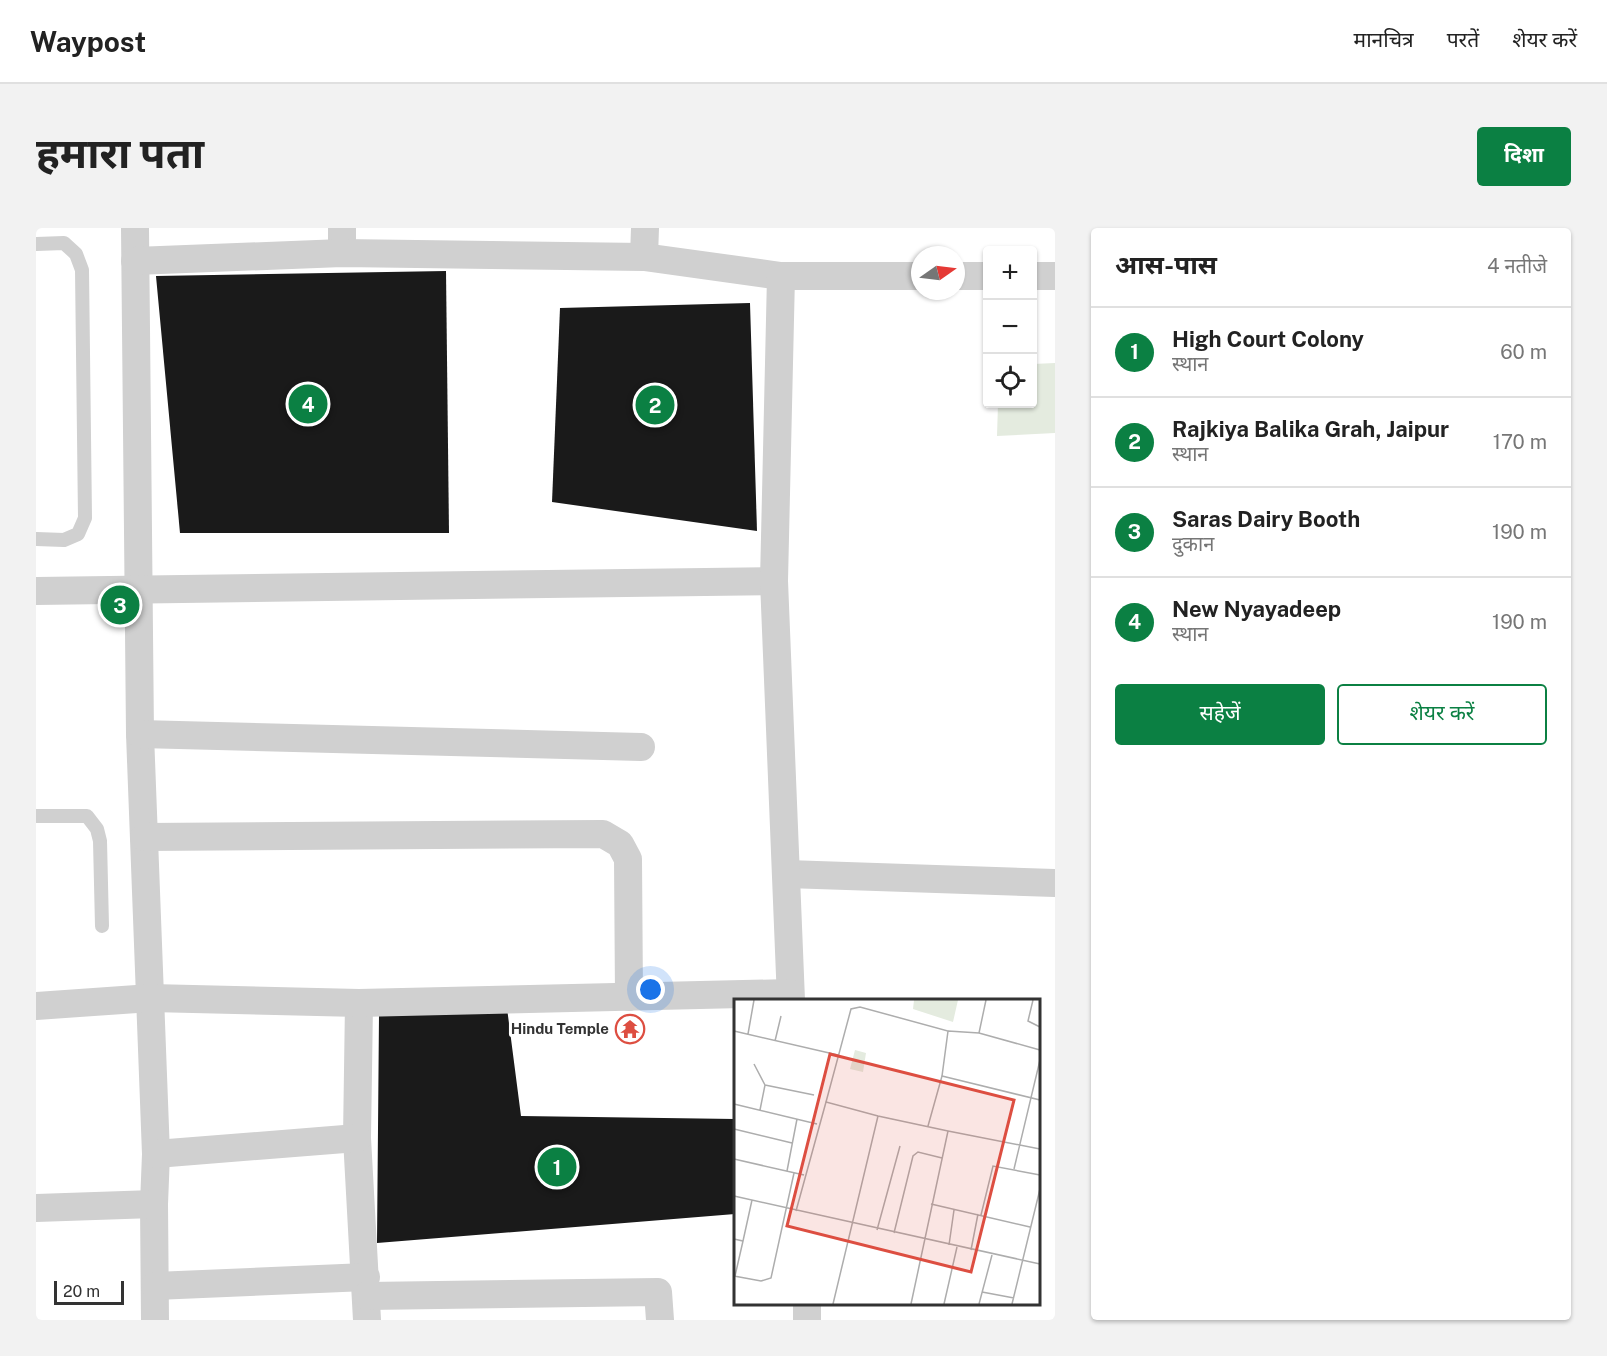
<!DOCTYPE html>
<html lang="hi">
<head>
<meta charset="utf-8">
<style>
	body { margin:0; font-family:"Public Sans","Noto Sans Devanagari",sans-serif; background:#f2f2f2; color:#222 }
	.controls { position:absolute; right:18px; top:18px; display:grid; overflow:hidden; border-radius:6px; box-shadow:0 2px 4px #0004 }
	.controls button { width:54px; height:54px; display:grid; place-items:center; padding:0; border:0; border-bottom:2px solid #e0e0e0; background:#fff; color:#222; font:30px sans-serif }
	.compass { position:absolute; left:875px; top:18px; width:54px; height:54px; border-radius:50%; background:#fff; box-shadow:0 2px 4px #0004; rotate:76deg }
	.scale { position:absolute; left:18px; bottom:15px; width:70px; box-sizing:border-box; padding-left:6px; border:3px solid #333; border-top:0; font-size:16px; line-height:21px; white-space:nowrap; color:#333; -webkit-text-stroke:4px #fff; paint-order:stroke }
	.you { position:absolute; left:615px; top:762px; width:21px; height:21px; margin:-15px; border:4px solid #fff; border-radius:50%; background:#1a73e8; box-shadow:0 0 0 9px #1a73e833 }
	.badge { display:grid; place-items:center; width:39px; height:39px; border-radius:50%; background:#0b8043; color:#fff; font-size:20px; font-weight:700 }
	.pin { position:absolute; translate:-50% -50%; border:3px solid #fff; box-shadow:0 2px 6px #0006 }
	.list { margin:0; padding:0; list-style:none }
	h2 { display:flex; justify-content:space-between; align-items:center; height:78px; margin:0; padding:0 24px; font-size:26px }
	h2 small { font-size:20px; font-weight:400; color:#767676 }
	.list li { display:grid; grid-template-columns:39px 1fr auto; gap:18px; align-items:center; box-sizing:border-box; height:90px; padding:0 24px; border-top:2px solid #e0e0e0 }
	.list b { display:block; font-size:22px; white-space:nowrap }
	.list p { margin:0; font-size:20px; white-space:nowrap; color:#767676 }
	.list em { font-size:20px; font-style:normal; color:#767676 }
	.actions { display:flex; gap:12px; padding:18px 24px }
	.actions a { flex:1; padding:14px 0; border:2px solid #0b8043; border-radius:6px; text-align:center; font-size:21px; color:#0b8043 }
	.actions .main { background:#0b8043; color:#fff }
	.icon { flex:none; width:33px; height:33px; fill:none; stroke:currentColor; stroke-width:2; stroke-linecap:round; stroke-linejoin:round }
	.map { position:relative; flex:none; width:1019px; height:1092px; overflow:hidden; border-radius:6px }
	header { display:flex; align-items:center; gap:36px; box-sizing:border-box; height:84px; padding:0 30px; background:#fff; border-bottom:2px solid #e0e0e0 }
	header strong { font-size:28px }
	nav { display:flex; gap:33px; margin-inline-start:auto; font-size:21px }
	.intro { display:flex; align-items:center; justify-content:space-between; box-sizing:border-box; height:144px; padding:0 36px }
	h1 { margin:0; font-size:42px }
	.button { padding:15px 27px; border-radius:6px; background:#0b8043; color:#fff; font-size:21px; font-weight:700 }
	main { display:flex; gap:36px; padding:0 36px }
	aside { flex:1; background:#fff; border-radius:6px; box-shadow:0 2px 4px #0004 }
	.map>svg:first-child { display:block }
	.green { fill:#e4ebdf }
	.building { fill:#1a1a1a }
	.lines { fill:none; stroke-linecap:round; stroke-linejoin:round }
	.lane { stroke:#d0d0d0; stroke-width:14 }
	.street { stroke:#d0d0d0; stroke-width:28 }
	.labels { text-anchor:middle; stroke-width:6; stroke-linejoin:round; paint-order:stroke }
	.poi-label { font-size:15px; font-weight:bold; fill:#333; stroke:#fff; text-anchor:end }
	.inset-road { fill:none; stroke:#adadad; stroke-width:1.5 }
	.view { fill:#dd4e41; fill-opacity:0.15; stroke:#dd4e41; stroke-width:3 }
	.inset-edge { fill:none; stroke:#333; stroke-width:3 }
</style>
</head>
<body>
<header>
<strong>Waypost</strong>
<nav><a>मानचित्र</a><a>परतें</a><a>शेयर करें</a></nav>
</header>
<div class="intro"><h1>हमारा पता</h1><a class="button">दिशा</a></div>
<main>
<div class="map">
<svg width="1019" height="1092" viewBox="0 0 1019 1092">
	<rect width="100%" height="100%" fill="#fff"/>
	<polygon class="green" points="1019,135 1019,205 961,208 962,176 996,176 997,136"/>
	<g class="building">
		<polygon points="410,43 413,305 144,305 120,48"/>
		<polygon points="714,75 721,303 516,274 524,80"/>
		<polygon points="73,367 97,368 93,386 74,386"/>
		<polygon points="471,780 485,888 699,891 699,986 341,1015 343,787"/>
	</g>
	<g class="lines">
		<g class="lane">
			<polyline points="0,16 28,15 40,26 46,42 49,290 42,306 28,312 0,311"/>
			<polyline points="0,588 51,588 61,601 64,613 66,698"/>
		</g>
		<g class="street">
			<polyline points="99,0 104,506 120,926 118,976 119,1092"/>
			<polyline points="306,0 306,25"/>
			<polyline points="608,29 609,0"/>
			<polyline points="99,33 306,25 608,29 745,48"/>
			<polyline points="920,48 951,48"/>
			<polyline points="996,48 1019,48"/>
			<polyline points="0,363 738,353"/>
			<polyline points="104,506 605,519"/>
			<polyline points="108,609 567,606 584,616 592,631 593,769"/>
			<polyline points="751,646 1019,655"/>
			<polyline points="755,772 738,353 745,48 884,48"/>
			<polyline points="323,775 321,910 331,1092"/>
			<polyline points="0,778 115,770 323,775 754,765"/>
			<polyline points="120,926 321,910"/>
			<polyline points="0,980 118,976"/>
			<polyline points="119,1058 330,1049"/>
			<polyline points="331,1068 622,1064 624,1092"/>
			<polyline points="771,1076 771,1092"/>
		</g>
	</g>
	<defs>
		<g id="temple-ring" transform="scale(1.5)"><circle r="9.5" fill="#fff" stroke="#dd4e41" stroke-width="1.5"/><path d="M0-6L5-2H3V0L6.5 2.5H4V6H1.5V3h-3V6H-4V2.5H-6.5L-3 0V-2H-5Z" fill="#dd4e41"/></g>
	</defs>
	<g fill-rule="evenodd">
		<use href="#temple-ring" x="594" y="801"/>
	</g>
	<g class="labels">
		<g class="poi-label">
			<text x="573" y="806">Hindu Temple</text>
		</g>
	</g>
	<g transform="translate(698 771)">
		<rect width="306" height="306" fill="#fff"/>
		<path d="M180,1H224L219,23L179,10ZM121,51L132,54L129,73L116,70Z" fill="#e4ebdf"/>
		<path class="inset-road" d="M299,1L294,22L306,28M0,32L104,56M214,32L245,34L306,51M245,34L252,1M14,35L20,1M41,42L47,17M20,65L31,86L26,111M208,77L306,101M31,86L80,96M0,105L83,125M194,127L208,77L214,32L126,8L117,10L92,103L144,117L214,132L306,150M0,130L58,144M0,160L70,176M280,170L306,61M53,172L63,120M0,197L306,265M197,205L296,228M62,212L92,103M247,216L259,167L306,176M143,231L166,147M160,234L179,157L184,153L208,159M0,240L9,242L18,201M215,246L220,211M237,251L244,215M0,277L27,282L37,279L60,174M1,277L9,242M248,293L280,299M99,305L144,117M177,305L214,132M210,305L223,248M245,305L258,256M278,305L306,190"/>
		<path class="view" d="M96,55L280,101L237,273L53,227Z"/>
		<rect width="306" height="306" class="inset-edge"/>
	</g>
</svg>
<div class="controls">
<button>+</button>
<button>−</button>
<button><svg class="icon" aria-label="locate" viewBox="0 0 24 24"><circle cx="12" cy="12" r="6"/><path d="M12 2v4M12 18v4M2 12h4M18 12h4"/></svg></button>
</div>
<svg class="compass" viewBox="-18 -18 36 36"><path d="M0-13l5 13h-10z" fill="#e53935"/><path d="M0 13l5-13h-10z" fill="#767676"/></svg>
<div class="scale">20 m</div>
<div class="you"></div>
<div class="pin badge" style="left:521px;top:939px">1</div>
<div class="pin badge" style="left:619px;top:177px">2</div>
<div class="pin badge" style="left:84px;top:377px">3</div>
<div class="pin badge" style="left:272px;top:176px">4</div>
</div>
<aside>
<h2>आस-पास<small>4 नतीजे</small></h2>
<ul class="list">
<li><span class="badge">1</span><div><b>High Court Colony</b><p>स्थान</p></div><em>60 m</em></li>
<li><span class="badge">2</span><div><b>Rajkiya Balika Grah, Jaipur</b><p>स्थान</p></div><em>170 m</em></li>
<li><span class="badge">3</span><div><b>Saras Dairy Booth</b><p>दुकान</p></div><em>190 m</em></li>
<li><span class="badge">4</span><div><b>New Nyayadeep</b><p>स्थान</p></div><em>190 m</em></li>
</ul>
<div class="actions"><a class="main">सहेजें</a><a>शेयर करें</a></div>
</aside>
</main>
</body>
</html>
